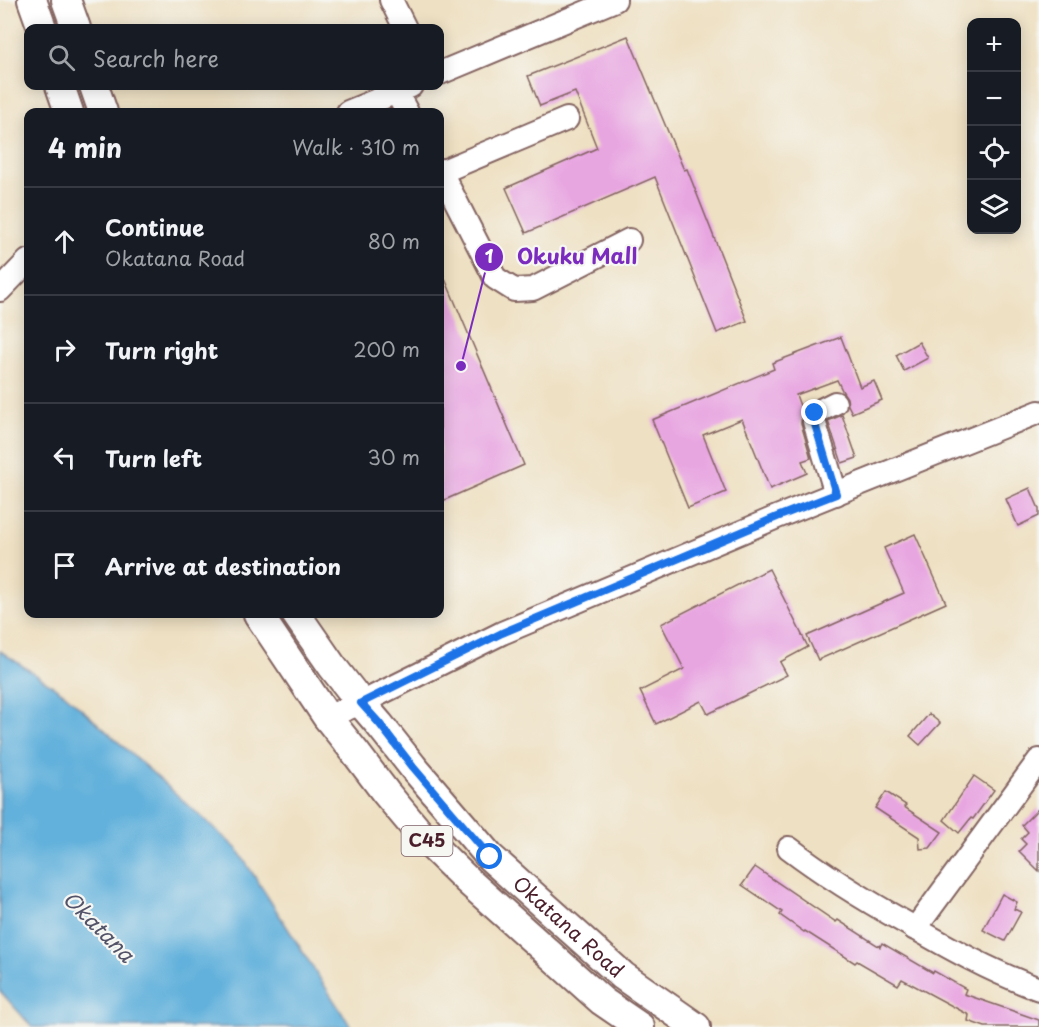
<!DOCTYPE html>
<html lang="en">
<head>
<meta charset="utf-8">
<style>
	body { margin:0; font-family:"Playpen Sans",sans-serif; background:#20242c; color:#f1f3f6 }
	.controls { position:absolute; right:18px; top:18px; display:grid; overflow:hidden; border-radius:12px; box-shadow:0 3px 15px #0003 }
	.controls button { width:54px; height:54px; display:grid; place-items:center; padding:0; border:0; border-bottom:2px solid #363941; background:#171b24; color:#f1f3f6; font:30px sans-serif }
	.stop { position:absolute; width:18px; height:18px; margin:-14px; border:4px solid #1a73e8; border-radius:50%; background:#fff }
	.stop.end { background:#1a73e8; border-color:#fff; box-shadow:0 2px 6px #0008 }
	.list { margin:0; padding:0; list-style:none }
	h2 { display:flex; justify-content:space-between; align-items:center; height:78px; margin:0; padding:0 24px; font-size:26px }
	h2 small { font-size:20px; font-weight:400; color:#9ea1a6 }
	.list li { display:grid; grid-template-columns:39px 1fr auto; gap:18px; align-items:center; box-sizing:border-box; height:108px; padding:0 24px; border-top:2px solid #363941 }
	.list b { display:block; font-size:22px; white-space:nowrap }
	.list p { margin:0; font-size:20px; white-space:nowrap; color:#9ea1a6 }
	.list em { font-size:20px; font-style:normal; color:#9ea1a6 }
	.icon { flex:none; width:33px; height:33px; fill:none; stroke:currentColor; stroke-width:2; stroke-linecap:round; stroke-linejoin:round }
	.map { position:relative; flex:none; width:1039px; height:1027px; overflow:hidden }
	.search { position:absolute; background:#171b24; box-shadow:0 3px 15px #0003; left:24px; top:24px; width:420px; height:66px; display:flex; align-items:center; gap:15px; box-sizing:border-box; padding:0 21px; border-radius:12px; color:#9ea1a6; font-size:22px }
	.panel { position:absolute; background:#171b24; box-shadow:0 3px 15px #0003; left:24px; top:108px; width:420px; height:510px; border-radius:12px }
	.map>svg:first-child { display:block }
	.water { fill:#62b1dc; stroke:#566884; stroke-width:1.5 }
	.building { fill:#e8a6e1 }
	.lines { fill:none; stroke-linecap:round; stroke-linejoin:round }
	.minor-casing { stroke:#836360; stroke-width:26 }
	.major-casing { stroke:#836360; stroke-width:32 }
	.minor { stroke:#fff; stroke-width:22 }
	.major { stroke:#fff; stroke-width:28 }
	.route { stroke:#1a73e8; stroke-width:8 }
	.labels { text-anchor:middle; stroke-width:4.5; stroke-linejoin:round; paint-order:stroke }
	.shield { fill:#f6f6f2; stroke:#7e6067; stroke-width:1.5 }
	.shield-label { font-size:18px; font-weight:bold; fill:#4a1f2b }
	.street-label { font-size:20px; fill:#4a1f2b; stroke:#f6f6f2 }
	.water-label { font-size:21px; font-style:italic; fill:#525269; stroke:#f6f6f2 }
	.leader { fill:none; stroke:#7b2cbf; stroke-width:2 }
	.callout-dot { fill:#7b2cbf; stroke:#f6f6f2; stroke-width:2 }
	.mark-label { font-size:18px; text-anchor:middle; font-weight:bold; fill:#fff }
	.callout-label { font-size:21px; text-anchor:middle; font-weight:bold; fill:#7b2cbf; stroke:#f6f6f2; stroke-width:4.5; stroke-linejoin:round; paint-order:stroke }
</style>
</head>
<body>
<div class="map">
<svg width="1039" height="1027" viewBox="0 0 1039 1027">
	<rect width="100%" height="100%" fill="#f6f6f2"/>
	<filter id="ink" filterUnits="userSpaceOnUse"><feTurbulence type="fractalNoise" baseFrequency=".0167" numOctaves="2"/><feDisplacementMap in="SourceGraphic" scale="12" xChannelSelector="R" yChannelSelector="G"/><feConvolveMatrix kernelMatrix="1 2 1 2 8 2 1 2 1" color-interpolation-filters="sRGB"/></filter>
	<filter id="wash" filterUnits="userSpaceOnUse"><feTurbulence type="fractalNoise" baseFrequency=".008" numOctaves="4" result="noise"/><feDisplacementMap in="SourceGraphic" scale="24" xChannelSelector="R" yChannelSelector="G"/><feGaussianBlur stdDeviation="1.35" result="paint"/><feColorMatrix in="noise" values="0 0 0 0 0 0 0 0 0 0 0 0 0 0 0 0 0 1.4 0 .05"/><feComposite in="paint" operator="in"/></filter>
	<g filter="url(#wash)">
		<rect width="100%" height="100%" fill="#eee0c2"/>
		<polygon class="water" points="0,651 65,694 237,849 351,1027 32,1027 0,991"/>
		<g id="blocks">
			<g class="building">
				<polygon points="628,36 684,170 687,169 747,321 717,333 655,177 526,233 506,188 597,148 575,92 540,106 528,76"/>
				<polygon points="440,267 524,465 440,502"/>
				<polygon points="841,337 860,387 874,381 882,400 852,413 848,405 847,398 843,392 837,380 796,395 802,411 801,424 811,458 802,461 807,473 770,489 742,419 703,435 726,492 688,508 652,420 774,369 772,363"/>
				<polygon points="919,342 928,358 904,371 896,355"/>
				<polygon points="842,415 857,458 842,463 828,421"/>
				<polygon points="1030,488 1039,509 1039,516 1018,526 1006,499"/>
				<polygon points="915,534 946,603 818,660 807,636 904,593 884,548"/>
				<polygon points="769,569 808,647 780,662 787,675 708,714 701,701 656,724 640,691 684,669 661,624"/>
				<polygon points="929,714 940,723 920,745 910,736"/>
				<polygon points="974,776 994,790 973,819 971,818 959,833 944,820"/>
				<polygon points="886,792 906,805 904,807 942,832 930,848 920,849 919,837 875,808"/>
				<polygon points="1039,808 1039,871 1019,851 1026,844 1021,839 1028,832 1022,825"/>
				<polygon points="755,867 836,922 838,920 880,947 882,943 933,973 934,971 966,989 964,994 1039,1020 1039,1027 985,1027 968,1021 969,1015 902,979 898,985 857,961 855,963 805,931 804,932 780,915 782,912 742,885"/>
				<polygon points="1002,894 1017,902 1014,909 1021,912 1005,941 983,930"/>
			</g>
		</g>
	</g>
	<g filter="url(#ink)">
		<use href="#blocks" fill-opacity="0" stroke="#836360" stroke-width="1.5"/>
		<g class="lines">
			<g class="minor-casing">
				<g id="minor">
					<polyline points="391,0 405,28"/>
					<polyline points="440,73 615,0"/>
					<polyline points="396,92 407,112"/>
					<polyline points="348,112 411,86"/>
					<polyline points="440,170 495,278 514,290 533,289 629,240"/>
					<polyline points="441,172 567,119"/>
					<polyline points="0,290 28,261"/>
					<polyline points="835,403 815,413 814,421 836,494"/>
					<polyline points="327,717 361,703 502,633 777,517 1039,412"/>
					<path d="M789,848C826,876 865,900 906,923C949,948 992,972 1039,989"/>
					<polyline points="915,929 1039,760"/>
				</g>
			</g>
			<g class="major-casing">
				<g id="major">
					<polyline points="32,0 42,28"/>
					<polyline points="66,0 76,28"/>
					<polyline points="60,86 69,112"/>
					<polyline points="94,86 103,112"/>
					<polyline points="258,614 327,717 355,752 386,793 422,836 467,880 602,1001 640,1027"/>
					<path id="s1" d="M296,614L332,666L361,703L379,724L413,767L490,857L623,976L696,1027"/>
				</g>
			</g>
			<use href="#minor" class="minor"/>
			<use href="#major" class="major"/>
		</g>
	</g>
	<g class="lines" filter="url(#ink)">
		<polyline class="route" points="490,857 413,767 379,723 361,703 502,633 777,517 836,494 814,421 815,413"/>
	</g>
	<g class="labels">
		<rect class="shield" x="401.5" y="826" width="51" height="30" rx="4.5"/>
		<g class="shield-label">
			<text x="427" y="847">C45</text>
		</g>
		<g class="street-label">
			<text dy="7" stroke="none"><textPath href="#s1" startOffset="416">Okatana Road</textPath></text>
		</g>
		<g class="water-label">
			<text transform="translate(98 927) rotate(45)" y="7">Okatana</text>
		</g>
	</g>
	<path class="leader" d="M461 366L489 257"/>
	<g class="callout-dot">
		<circle cx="461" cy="366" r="6"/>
		<circle cx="489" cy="257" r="15"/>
	</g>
	<g class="mark-label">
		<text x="489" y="263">1</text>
	</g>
	<g class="callout-label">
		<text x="577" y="264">Okuku Mall</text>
	</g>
</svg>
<div class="controls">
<button>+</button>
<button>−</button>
<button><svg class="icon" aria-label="locate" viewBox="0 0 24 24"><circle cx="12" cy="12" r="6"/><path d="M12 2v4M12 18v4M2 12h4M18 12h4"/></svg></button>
<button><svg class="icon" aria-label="layers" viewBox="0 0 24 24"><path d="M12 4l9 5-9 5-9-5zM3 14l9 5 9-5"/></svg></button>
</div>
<div class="stop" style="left:490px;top:857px"></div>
<div class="stop end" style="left:815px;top:413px"></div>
<div class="search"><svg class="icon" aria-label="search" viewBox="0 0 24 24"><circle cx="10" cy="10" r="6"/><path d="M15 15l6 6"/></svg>Search here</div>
<section class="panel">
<h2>4 min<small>Walk · 310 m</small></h2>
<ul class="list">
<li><svg class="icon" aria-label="ahead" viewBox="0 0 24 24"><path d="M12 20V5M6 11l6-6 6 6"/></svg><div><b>Continue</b><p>Okatana Road</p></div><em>80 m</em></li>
<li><svg class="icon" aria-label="right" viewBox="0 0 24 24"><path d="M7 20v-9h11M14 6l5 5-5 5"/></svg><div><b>Turn right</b></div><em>200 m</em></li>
<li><svg class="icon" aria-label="left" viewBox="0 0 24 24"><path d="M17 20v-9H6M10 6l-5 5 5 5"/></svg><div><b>Turn left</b></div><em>30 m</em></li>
<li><svg class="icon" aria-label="arrive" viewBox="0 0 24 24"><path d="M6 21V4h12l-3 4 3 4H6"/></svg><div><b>Arrive at destination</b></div></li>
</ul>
</section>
</div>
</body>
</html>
